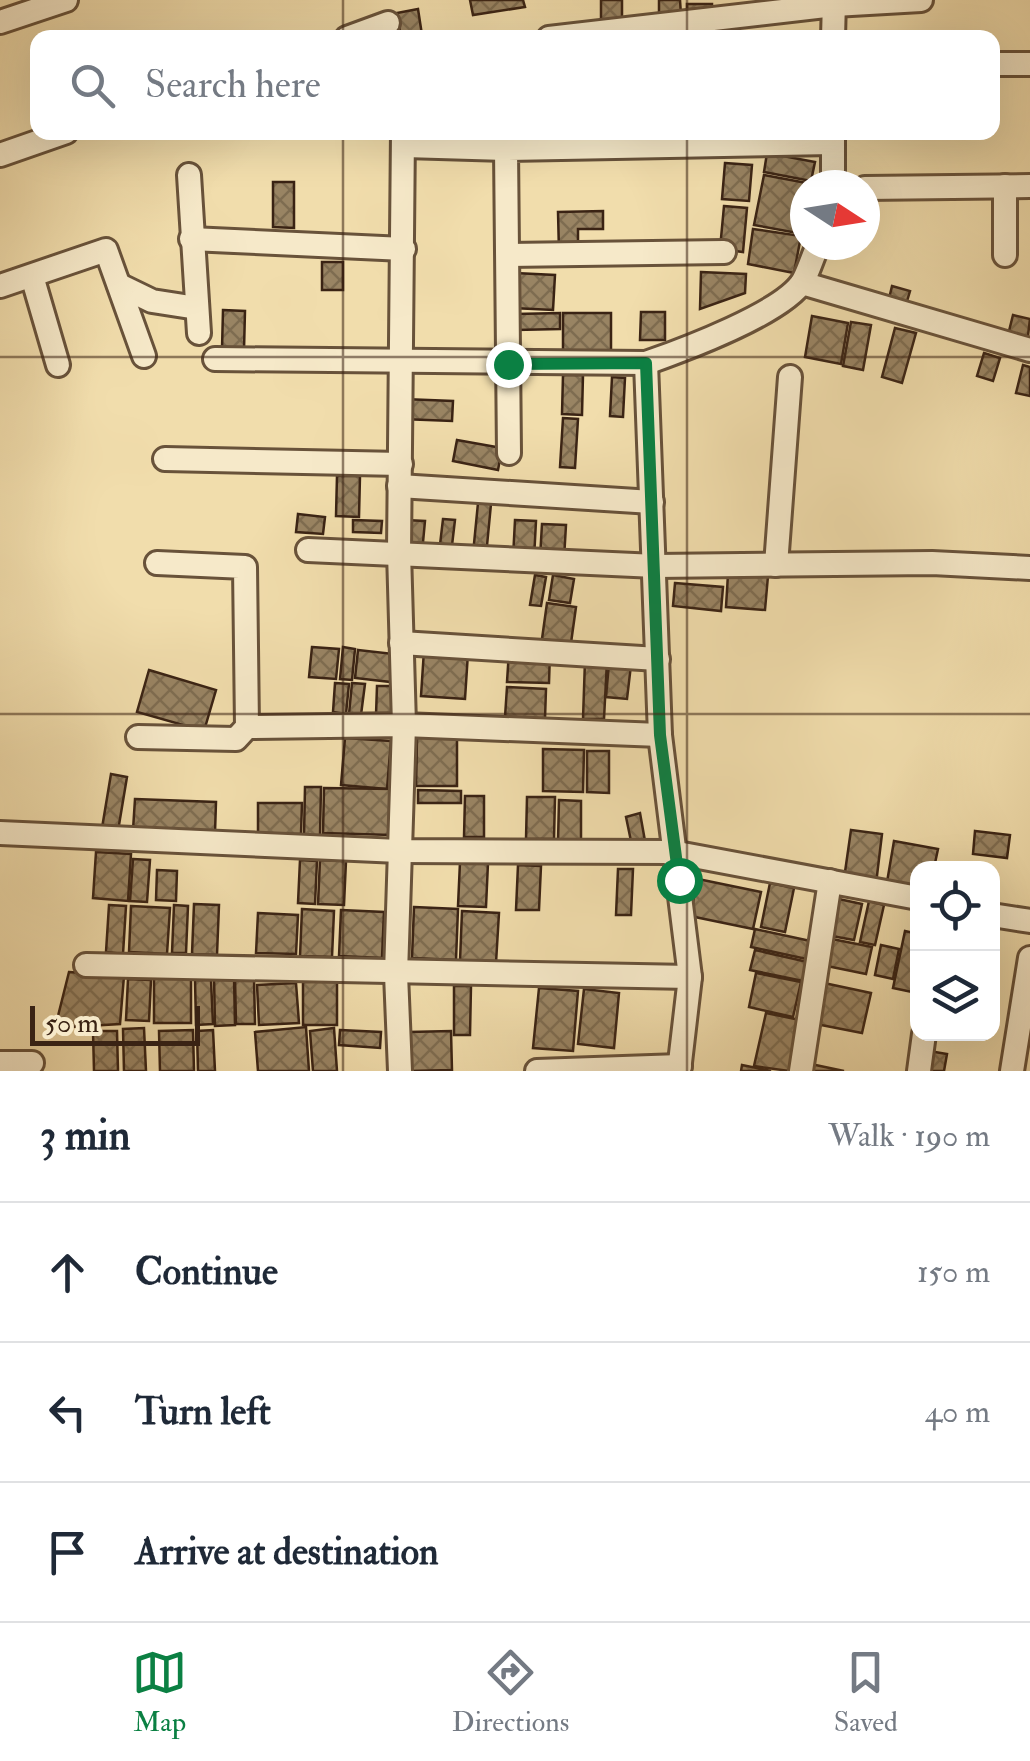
<!DOCTYPE html>
<html lang="en">
<head>
<meta charset="utf-8">
<style>
	body { margin:0; font-family:"IM FELL Double Pica",serif; background:#f6f6f7; color:#1f2937 }
	.controls { position:absolute; right:30px; bottom:30px; display:grid; overflow:hidden; border-radius:20px; box-shadow:0 10px 40px #0002 }
	.controls button { width:90px; height:90px; display:grid; place-items:center; padding:0; border:0; border-bottom:2px solid #e0e1e3; background:#fff; color:#1f2937; font:50px sans-serif }
	.compass { position:absolute; left:790px; top:170px; width:90px; height:90px; border-radius:50%; background:#fff; box-shadow:0 10px 40px #0002; rotate:102deg }
	.scale { position:absolute; left:30px; bottom:25px; width:170px; box-sizing:border-box; padding-left:10px; border:5px solid #3a2314; border-top:0; font-size:28px; line-height:35px; white-space:nowrap; color:#3a2314; -webkit-text-stroke:8px #f6e9c9; paint-order:stroke }
	.stop { position:absolute; width:30px; height:30px; margin:-22px; border:8px solid #0b8043; border-radius:50%; background:#fff }
	.stop.end { background:#0b8043; border-color:#fff; box-shadow:0 2px 10px #0008 }
	.list { margin:0; padding:0; list-style:none }
	h2 { display:flex; justify-content:space-between; align-items:center; height:130px; margin:0; padding:0 40px; font-size:42px }
	h2 small { font-size:32px; font-weight:400; color:#747a83 }
	.list li { display:grid; grid-template-columns:65px 1fr auto; gap:30px; align-items:center; box-sizing:border-box; height:140px; padding:0 40px; border-top:2px solid #e0e1e3 }
	.list b { display:block; font-size:38px; white-space:nowrap }
	.list em { font-size:32px; font-style:normal; color:#747a83 }
	.icon { flex:none; width:55px; height:55px; fill:none; stroke:currentColor; stroke-width:2; stroke-linecap:round; stroke-linejoin:round }
	.map { position:relative; flex:none; width:1030px; height:1071px; overflow:hidden }
	.search { position:absolute; background:#fff; box-shadow:0 10px 40px #0002; left:30px; right:30px; top:30px; height:110px; display:flex; align-items:center; gap:25px; box-sizing:border-box; padding:0 35px; border-radius:20px; color:#747a83; font-size:38px }
	.sheet { height:550px; background:#fff }
	nav { display:flex; justify-content:space-around; align-items:center; box-sizing:border-box; height:140px; border-top:2px solid #e0e1e3; background:#fff; font-size:28px; color:#747a83 }
	nav a { display:grid; justify-items:center; gap:5px }
	nav .on { color:#0b8043 }
	.map>svg:first-child { display:block }
	.building { fill:url(#building-cross-hatch); stroke:#3a2314; stroke-width:2.5 }
	.lines { fill:none; stroke-linecap:round; stroke-linejoin:round }
	.minor-casing { stroke:#68523a; stroke-width:28 }
	.minor { stroke:#f6e9c9; stroke-width:22 }
	.route { stroke:#0b8043; stroke-width:12 }
	.grid { fill:none; stroke:#3a2314; stroke-width:2.5; stroke-opacity:0.55 }
</style>
</head>
<body>
<div class="map">
<svg width="1030" height="1071" viewBox="0 0 1030 1071">
	<defs>
		<pattern id="building-cross-hatch" width="8" height="8" patternUnits="userSpaceOnUse" patternTransform="scale(2.5)"><rect width="8" height="8" fill="#998463"/><path d="M0 0l8 8M0 8l8-8" fill="none" stroke="#7e6c50"/></pattern>
	</defs>
	<rect width="100%" height="100%" fill="#f1ddac"/>
	<filter id="stains"><feTurbulence type="fractalNoise" baseFrequency=".002" numOctaves="4"/><feColorMatrix values="0 0 0 0 .2 0 0 0 0 .09 0 0 0 0 .02 0 0 0 .5 -.17"/></filter>
	<radialGradient id="worn" r=".72"><stop offset=".6" stop-color="#630" stop-opacity="0"/><stop offset="1" stop-color="#630" stop-opacity=".3"/></radialGradient>
	<g class="building">
		<polygon points="470,0 523,0 525,7 473,15"/>
		<rect x="601" y="0" width="21" height="28"/>
		<polygon points="659,0 680,0 681,15 659,16"/>
		<rect x="687" y="4" width="25" height="13"/>
		<polygon points="418,9 422,35 401,38 397,13"/>
		<polygon points="767,153 815,162 811,181 764,172"/>
		<polygon points="725,163 752,165 749,201 722,199"/>
		<polygon points="764,175 812,184 805,185 803,234 754,225"/>
		<polygon points="273,182 294,182 294,228 273,227"/>
		<polygon points="724,206 747,208 743,252 720,249"/>
		<polygon points="603,211 603,229 578,229 578,252 559,252 558,212"/>
		<polygon points="753,229 801,236 794,273 748,264"/>
		<rect x="322" y="262" width="21" height="28"/>
		<polygon points="701,272 746,274 745,293 700,309"/>
		<polygon points="515,273 555,275 553,310 513,308"/>
		<polygon points="892,286 910,291 905,308 888,303"/>
		<polygon points="223,310 245,311 244,350 222,349"/>
		<polygon points="641,312 665,312 665,340 640,340"/>
		<polygon points="560,313 560,329 516,330 516,314"/>
		<rect x="563" y="313" width="48" height="44"/>
		<polygon points="1013,315 1030,319 1027,344 1007,339"/>
		<polygon points="812,316 848,323 841,364 805,357"/>
		<polygon points="851,322 871,325 863,370 843,366"/>
		<polygon points="895,328 916,333 902,383 882,377"/>
		<polygon points="984,353 1000,358 993,381 977,376"/>
		<polygon points="1023,365 1030,367 1030,396 1016,393"/>
		<polygon points="563,375 583,375 582,415 562,414"/>
		<polygon points="612,377 625,378 623,417 610,416"/>
		<polygon points="403,399 453,401 452,421 402,419"/>
		<polygon points="563,418 578,419 575,468 560,467"/>
		<polygon points="457,440 502,448 498,470 453,461"/>
		<polygon points="337,476 360,476 359,517 336,516"/>
		<polygon points="478,503 491,504 486,556 473,554"/>
		<polygon points="298,514 325,517 323,534 296,532"/>
		<polygon points="443,519 455,520 451,554 439,553"/>
		<polygon points="353,520 382,521 381,533 353,532"/>
		<polygon points="405,520 425,521 422,553 403,552"/>
		<polygon points="515,520 536,521 534,559 513,558"/>
		<polygon points="542,524 566,525 564,559 540,558"/>
		<polygon points="728,574 768,576 765,610 726,607"/>
		<polygon points="535,575 546,577 541,606 530,605"/>
		<polygon points="553,575 574,579 570,603 549,600"/>
		<polygon points="675,583 723,587 721,611 673,606"/>
		<polygon points="547,603 576,607 571,643 542,639"/>
		<polygon points="312,647 339,649 336,679 309,677"/>
		<polygon points="343,647 355,649 352,680 340,679"/>
		<polygon points="358,650 394,654 391,682 355,678"/>
		<polygon points="424,650 468,653 465,699 421,696"/>
		<polygon points="509,651 550,653 549,683 507,682"/>
		<polygon points="585,660 607,661 604,719 583,719"/>
		<polygon points="609,663 631,665 627,699 606,697"/>
		<polygon points="149,670 216,690 204,731 137,712"/>
		<polygon points="335,683 349,684 346,714 333,712"/>
		<polygon points="352,683 365,684 361,715 349,714"/>
		<polygon points="377,686 393,686 392,715 376,715"/>
		<polygon points="507,687 546,689 545,719 505,717"/>
		<polygon points="417,737 457,737 457,786 416,786"/>
		<polygon points="345,738 391,741 387,789 341,785"/>
		<polygon points="543,749 584,750 583,792 543,791"/>
		<polygon points="587,751 609,751 609,793 587,792"/>
		<polygon points="111,774 127,777 118,831 102,828"/>
		<polygon points="305,787 321,787 320,836 304,836"/>
		<polygon points="324,788 393,789 391,835 323,833"/>
		<polygon points="418,790 461,791 461,803 418,803"/>
		<polygon points="465,796 484,796 484,837 464,837"/>
		<polygon points="527,797 555,797 554,839 526,839"/>
		<polygon points="135,799 216,802 215,833 133,830"/>
		<polygon points="559,800 581,801 581,841 558,841"/>
		<polygon points="258,803 302,803 301,834 258,834"/>
		<polygon points="640,813 645,841 632,846 626,817"/>
		<polygon points="851,830 882,834 876,884 844,879"/>
		<polygon points="975,831 1010,835 1007,858 973,854"/>
		<polygon points="894,841 938,849 934,868 918,868 918,893 886,888"/>
		<polygon points="96,852 131,854 128,901 93,898"/>
		<polygon points="133,859 150,860 147,902 130,901"/>
		<polygon points="300,860 317,861 315,904 298,903"/>
		<polygon points="320,860 346,861 344,905 318,904"/>
		<polygon points="460,862 488,863 486,907 458,906"/>
		<polygon points="518,865 541,866 539,910 516,910"/>
		<polygon points="618,869 633,869 631,915 616,915"/>
		<polygon points="157,870 177,871 176,901 156,900"/>
		<polygon points="698,879 761,892 753,929 690,916"/>
		<polygon points="770,883 794,888 785,932 761,927"/>
		<polygon points="834,898 862,904 854,940 826,935"/>
		<polygon points="869,901 884,905 875,945 860,942"/>
		<polygon points="194,904 219,905 217,955 192,954"/>
		<polygon points="109,905 126,906 123,954 106,952"/>
		<polygon points="174,905 188,906 186,953 172,953"/>
		<polygon points="131,906 170,908 167,954 129,952"/>
		<polygon points="414,907 458,909 456,960 412,958"/>
		<polygon points="302,909 334,911 332,957 300,956"/>
		<polygon points="341,910 384,912 382,958 339,956"/>
		<polygon points="462,911 499,913 496,963 460,961"/>
		<polygon points="258,913 298,915 296,954 256,953"/>
		<polygon points="755,929 815,942 811,960 751,947"/>
		<polygon points="905,931 918,934 912,992 893,988"/>
		<polygon points="827,938 872,947 866,974 822,965"/>
		<polygon points="881,945 899,949 893,979 875,975"/>
		<polygon points="755,950 812,963 808,982 750,970"/>
		<polygon points="69,972 124,976 120,1024 55,1028"/>
		<polygon points="756,973 801,982 793,1017 749,1007"/>
		<polygon points="234,976 235,1025 215,1026 214,977"/>
		<rect x="154" y="978" width="37" height="45"/>
		<polygon points="235,978 254,978 255,1024 236,1024"/>
		<polygon points="128,979 151,980 149,1021 126,1020"/>
		<polygon points="195,980 211,980 213,1024 196,1025"/>
		<polygon points="337,981 337,1025 303,1025 303,982"/>
		<polygon points="296,983 299,1023 259,1025 257,985"/>
		<polygon points="824,983 871,993 862,1033 816,1024"/>
		<polygon points="454,986 471,986 470,1035 454,1035"/>
		<polygon points="539,988 578,991 573,1051 533,1048"/>
		<polygon points="584,989 619,993 614,1048 578,1044"/>
		<polygon points="766,1013 800,1020 789,1071 754,1066"/>
		<polygon points="306,1027 309,1071 258,1071 255,1032"/>
		<polygon points="144,1028 146,1071 124,1071 123,1029"/>
		<polygon points="334,1028 337,1071 313,1071 310,1031"/>
		<polygon points="193,1030 194,1071 160,1071 159,1031"/>
		<polygon points="213,1030 215,1071 198,1071 197,1031"/>
		<polygon points="340,1030 381,1032 380,1048 339,1045"/>
		<polygon points="93,1031 117,1031 118,1071 94,1071"/>
		<polygon points="451,1031 452,1070 410,1071 409,1032"/>
		<polygon points="929,1051 947,1054 944,1071 926,1071"/>
		<polygon points="806,1063 844,1071 805,1071"/>
		<polygon points="742,1065 771,1071 741,1071"/>
	</g>
	<g class="lines">
		<g class="minor-casing">
			<g id="minor">
				<polyline points="0,22 66,0"/>
				<polyline points="347,38 388,23"/>
				<polyline points="549,38 834,5 921,0"/>
				<polyline points="833,38 834,0"/>
				<polyline points="992,64 1030,64"/>
				<polyline points="405,146 506,149"/>
				<polyline points="0,155 66,132"/>
				<polyline points="189,175 199,333"/>
				<polyline points="833,185 833,132"/>
				<polyline points="1005,186 1005,255"/>
				<polyline points="865,188 1030,186"/>
				<polyline points="191,239 404,249"/>
				<polyline points="508,255 724,252"/>
				<polyline points="32,276 58,365"/>
				<polyline points="802,283 1030,350"/>
				<polyline points="119,285 152,301 197,308"/>
				<polyline points="0,286 106,250 144,356"/>
				<path d="M215,359L646,363C683,350 783,313 803,281C809,270 813,256 818,245"/>
				<polyline points="646,363 660,735 690,977 679,1071"/>
				<polyline points="509,453 506,149 833,143"/>
				<polyline points="165,459 401,464"/>
				<polyline points="399,486 652,502"/>
				<polyline points="308,550 656,566 932,563 1030,568"/>
				<polyline points="776,565 790,377"/>
				<polyline points="401,643 658,659"/>
				<polyline points="247,727 404,725 660,735"/>
				<polyline points="138,737 236,739 247,727 245,567 157,563"/>
				<polyline points="0,833 399,851 672,852 918,898"/>
				<polyline points="992,915 1030,921"/>
				<polyline points="86,965 690,977"/>
				<polyline points="0,1063 32,1063"/>
				<polyline points="400,1071 396,974 404,725 399,552 403,132"/>
				<polyline points="537,1071 680,1066"/>
				<polyline points="801,1071 830,881"/>
				<polyline points="919,1071 924,1034"/>
				<polyline points="1012,1071 1030,958"/>
			</g>
		</g>
		<use href="#minor" class="minor"/>
	</g>
	<g class="lines">
		<polyline class="route" points="508,364 646,363 660,735 679,880"/>
	</g>
	<path class="grid" d="M343,0V38M687,0V38M343,132V1071M687,132V1071M0,357H1030M0,714H1030"/>
	<rect width="100%" height="100%" filter="url(#stains)"/>
	<rect width="100%" height="100%" fill="url(#worn)"/>
</svg>
<div class="controls">
<button><svg class="icon" aria-label="locate" viewBox="0 0 24 24"><circle cx="12" cy="12" r="6"/><path d="M12 2v4M12 18v4M2 12h4M18 12h4"/></svg></button>
<button><svg class="icon" aria-label="layers" viewBox="0 0 24 24"><path d="M12 4l9 5-9 5-9-5zM3 14l9 5 9-5"/></svg></button>
</div>
<svg class="compass" viewBox="-18 -18 36 36"><path d="M0-13l5 13h-10z" fill="#e53935"/><path d="M0 13l5-13h-10z" fill="#747a83"/></svg>
<div class="scale">50 m</div>
<div class="stop" style="left:679px;top:880px"></div>
<div class="stop end" style="left:508px;top:364px"></div>
<div class="search"><svg class="icon" aria-label="search" viewBox="0 0 24 24"><circle cx="10" cy="10" r="6"/><path d="M15 15l6 6"/></svg>Search here</div>
</div>
<section class="sheet">
<h2>3 min<small>Walk · 190 m</small></h2>
<ul class="list">
<li><svg class="icon" aria-label="ahead" viewBox="0 0 24 24"><path d="M12 20V5M6 11l6-6 6 6"/></svg><div><b>Continue</b></div><em>150 m</em></li>
<li><svg class="icon" aria-label="left" viewBox="0 0 24 24"><path d="M17 20v-9H6M10 6l-5 5 5 5"/></svg><div><b>Turn left</b></div><em>40 m</em></li>
<li><svg class="icon" aria-label="arrive" viewBox="0 0 24 24"><path d="M6 21V4h12l-3 4 3 4H6"/></svg><div><b>Arrive at destination</b></div></li>
</ul>
</section>
<nav>
<a class="on"><svg class="icon" aria-label="map" viewBox="0 0 24 24"><path d="M3 6l6-2 6 2 6-2v14l-6 2-6-2-6 2zM9 4v14M15 6v14"/></svg>Map</a>
<a><svg class="icon" aria-label="directions" viewBox="0 0 24 24"><path d="M12 3l9 9-9 9-9-9zM9 14v-3h6M13 9l2 2-2 2"/></svg>Directions</a>
<a><svg class="icon" aria-label="saved" viewBox="0 0 24 24"><path d="M7 4h10v16l-5-4-5 4z"/></svg>Saved</a>
</nav>
</body>
</html>
